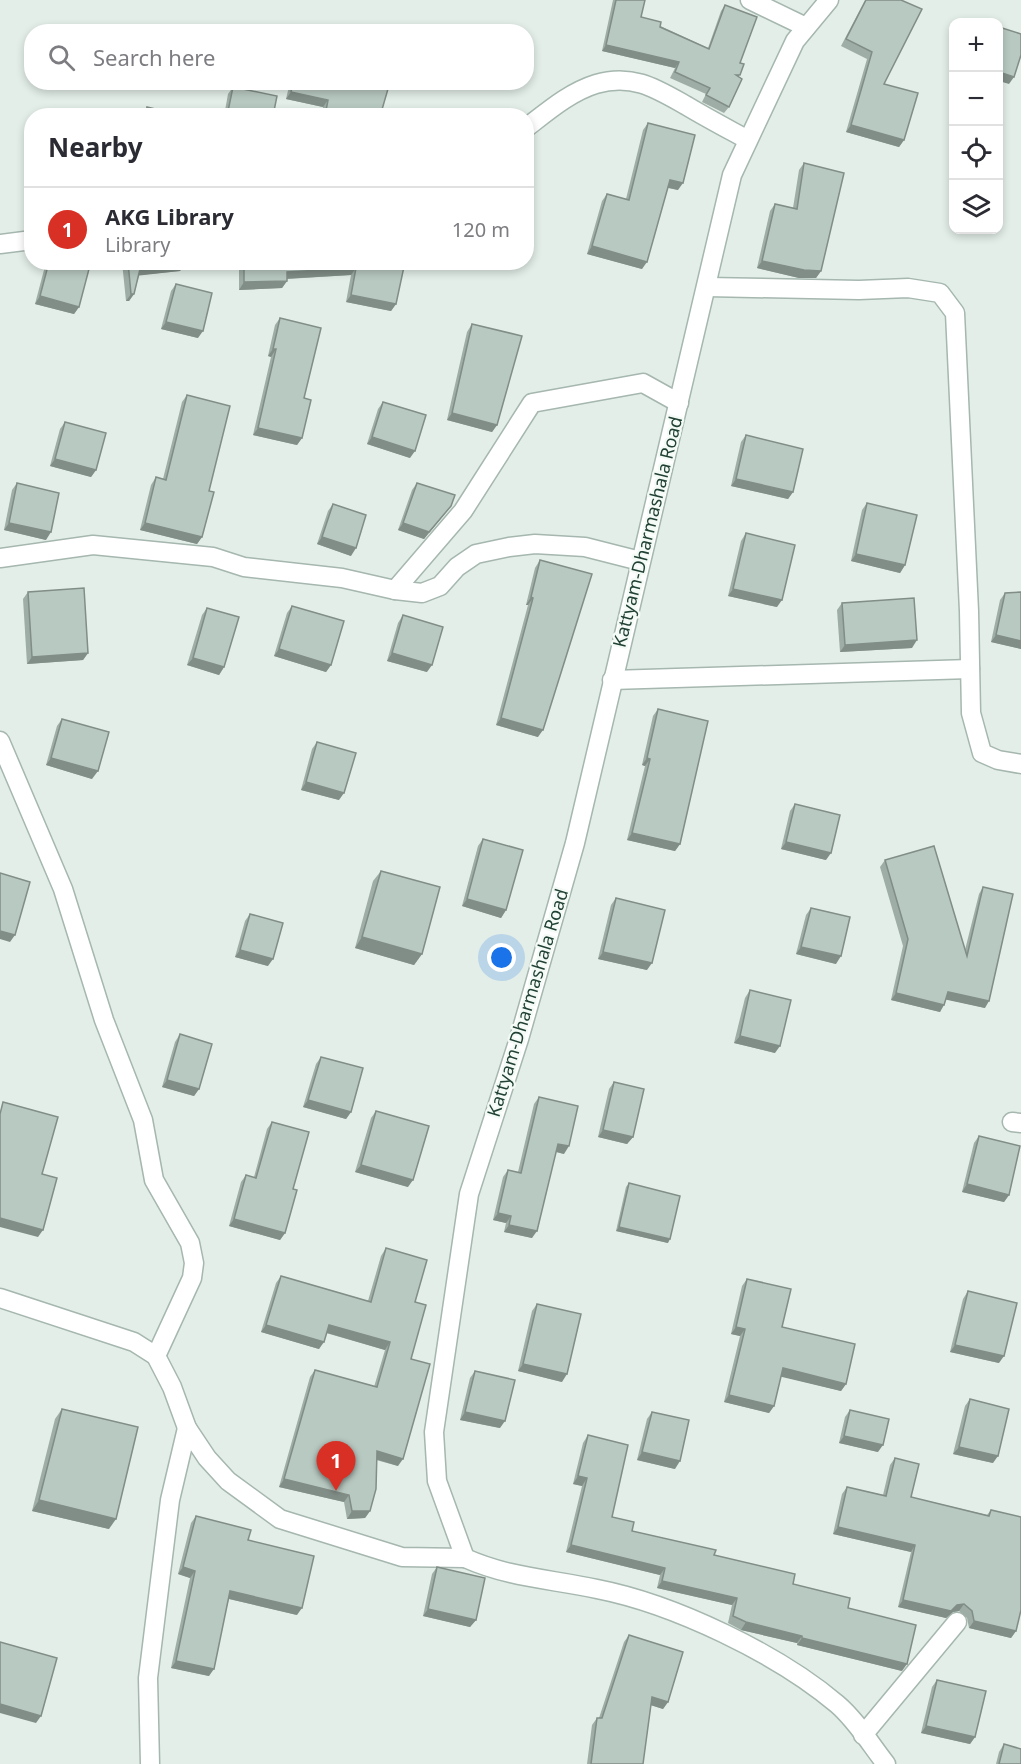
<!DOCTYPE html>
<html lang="en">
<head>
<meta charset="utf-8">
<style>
	body { margin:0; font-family:"Noto Sans",sans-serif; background:#f2f2f3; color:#2b2b33 }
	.controls { position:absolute; right:18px; top:18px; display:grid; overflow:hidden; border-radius:12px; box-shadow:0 3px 9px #0003 }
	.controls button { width:54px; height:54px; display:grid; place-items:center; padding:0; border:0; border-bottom:2px solid #e1e1e2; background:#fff; color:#2b2b33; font:30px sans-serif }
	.you { position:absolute; left:502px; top:958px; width:21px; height:21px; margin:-15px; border:4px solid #fff; border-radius:50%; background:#1a73e8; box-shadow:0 0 0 9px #1a73e833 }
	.badge { display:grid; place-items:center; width:39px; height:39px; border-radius:50%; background:#d93025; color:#fff; font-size:20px; font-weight:700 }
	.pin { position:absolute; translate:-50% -50px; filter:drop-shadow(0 2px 3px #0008) }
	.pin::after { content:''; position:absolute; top:32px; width:21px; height:18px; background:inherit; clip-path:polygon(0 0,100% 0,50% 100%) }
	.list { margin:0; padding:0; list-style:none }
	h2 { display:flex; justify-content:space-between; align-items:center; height:78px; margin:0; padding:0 24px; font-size:26px }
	h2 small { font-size:20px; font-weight:400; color:#7c7c81 }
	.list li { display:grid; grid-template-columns:39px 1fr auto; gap:18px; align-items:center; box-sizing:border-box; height:84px; padding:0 24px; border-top:2px solid #e1e1e2 }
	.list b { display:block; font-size:22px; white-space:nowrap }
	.list p { margin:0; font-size:20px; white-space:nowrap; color:#7c7c81 }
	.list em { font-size:20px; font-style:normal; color:#7c7c81 }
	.icon { flex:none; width:33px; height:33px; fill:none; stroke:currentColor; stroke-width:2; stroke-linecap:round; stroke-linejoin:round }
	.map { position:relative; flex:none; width:1021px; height:1764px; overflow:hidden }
	.search { position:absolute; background:#fff; box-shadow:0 3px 9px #0003; left:24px; top:24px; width:510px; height:66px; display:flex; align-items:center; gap:15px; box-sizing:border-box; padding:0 21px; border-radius:24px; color:#7c7c81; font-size:22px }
	.panel { position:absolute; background:#fff; box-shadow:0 3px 9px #0003; left:24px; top:108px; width:510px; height:162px; border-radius:24px }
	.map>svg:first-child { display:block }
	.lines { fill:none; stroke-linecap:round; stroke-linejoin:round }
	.street-casing { stroke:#a5b7af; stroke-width:21 }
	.street { stroke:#fff; stroke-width:18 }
	.wall { fill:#9eada6 }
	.shaded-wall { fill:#818d87 }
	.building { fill:#b8c9c1; stroke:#818d87; stroke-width:1.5 }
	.labels { text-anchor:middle; stroke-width:4.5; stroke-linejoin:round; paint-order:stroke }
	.street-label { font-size:18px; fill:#214135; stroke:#f4faf6 }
</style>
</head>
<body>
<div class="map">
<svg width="1021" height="1764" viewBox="0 0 1021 1764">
	<rect width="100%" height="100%" fill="#e3eee8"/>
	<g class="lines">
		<g class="street-casing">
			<g id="street">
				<polyline points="750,0 806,27"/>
				<path d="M829,0L795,41L732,175L575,843L519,1039L469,1194L434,1432L437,1481L465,1558C510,1578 551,1579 597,1589C674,1604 778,1654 837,1704C856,1720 871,1745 886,1764"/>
				<path d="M526,128C548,111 570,92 596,84C633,73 657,89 687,106C707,118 728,129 748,140"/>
				<polyline points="0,244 32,240"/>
				<polyline points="707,287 859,290 908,288 940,293 955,313 969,611 971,713 982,753 998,760 1021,764"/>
				<polyline points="0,558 93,545 213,557 244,567 342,578 395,590 422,593 440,586 457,567 476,554 509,547 535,544 585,547 640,561"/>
				<polyline points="395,590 463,511 532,403 643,383 679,403"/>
				<polyline points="612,680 970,669"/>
				<polyline points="0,741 63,889 104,1020 143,1120 154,1180 190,1243 194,1263 192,1278 156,1356"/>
				<polyline points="1012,1122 1021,1123"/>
				<polyline points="0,1298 134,1342 156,1356 172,1387 187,1428 207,1458 228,1481 280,1519 402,1557 465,1558"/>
				<polyline points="863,1735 957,1622"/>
				<polyline points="150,1764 148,1678 170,1500 187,1428"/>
			</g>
		</g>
		<use href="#street" class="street"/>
	</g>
	<g class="wall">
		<polygon points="613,0 645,0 641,17 708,48 721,11 725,5 740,63 739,77 729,107 724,113 702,102 706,94 670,78 675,68 602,51"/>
		<polygon points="865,0 901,0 884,84 904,140 899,147 846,132 867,59 841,46"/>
		<polygon points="290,82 390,82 381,113 379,116 322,116 323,107 286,99"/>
		<polygon points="233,87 273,116 224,116 228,94"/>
		<polygon points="147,107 185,116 142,116"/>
		<polygon points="648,123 678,190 668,188 642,269 587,254 602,201 607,194 626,199 643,130"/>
		<polygon points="804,163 821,271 816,278 799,278 757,268 770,211 775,204 793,208 799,170"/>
		<polygon points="48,262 66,262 79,307 74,314 35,304 45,266"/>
		<polygon points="122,262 185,262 185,264 180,271 139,275 134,294 129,301 126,301"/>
		<polygon points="239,262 405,262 396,304 391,311 346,302 351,275 287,279 287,281 282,288 239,290"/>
		<polygon points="176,284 198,338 161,329 171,291"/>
		<polygon points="280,318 302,438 297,445 253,435 271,357 268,356 275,325"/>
		<polygon points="472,324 497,425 492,432 447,420 467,332"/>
		<polygon points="187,395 209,491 202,537 197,544 140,530 151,485 156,477 163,479 182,402"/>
		<polygon points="383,402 410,458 367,444 378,409"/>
		<polygon points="65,422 96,470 91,477 50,466 60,429"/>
		<polygon points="746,435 793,492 788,499 731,486 741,442"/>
		<polygon points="17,483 46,540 4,530 12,490"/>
		<polygon points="417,483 451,506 424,539 398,530 412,490"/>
		<polygon points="867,503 905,565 900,573 851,561 862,510"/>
		<polygon points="333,504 351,556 317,544 328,511"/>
		<polygon points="746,533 777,607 728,596 741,541"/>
		<polygon points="540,560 538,737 496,725 528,605 526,605 535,568"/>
		<polygon points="28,592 88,653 83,660 27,664 23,599"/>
		<polygon points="1021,592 1021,649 991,642 1000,600 1005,593"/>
		<polygon points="842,603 912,648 840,652 837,610"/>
		<polygon points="292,606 331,665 326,672 274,656 287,613"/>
		<polygon points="207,608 224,667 219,675 187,665 202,615"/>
		<polygon points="403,615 427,672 387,661 398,623"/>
		<polygon points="658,709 680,844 675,851 627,840 645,766 642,765 653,716"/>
		<polygon points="62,719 92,779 46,765 57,726"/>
		<polygon points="317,742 339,800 301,790 312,749"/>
		<polygon points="795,804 826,860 781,849 790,811"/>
		<polygon points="483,839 506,910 501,918 462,906 478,846"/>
		<polygon points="885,860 965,950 979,894 983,887 985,1008 946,999 940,1012 891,1000 903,946 880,867"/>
		<polygon points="381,871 422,954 414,965 355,948 373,881"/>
		<polygon points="616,898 647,970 598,959 611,905"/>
		<polygon points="811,908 836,964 796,954 806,915"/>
		<polygon points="250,914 268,966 235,957 245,921"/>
		<polygon points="750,990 775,1053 734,1043 745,998"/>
		<polygon points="180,1034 199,1089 194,1096 162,1087 175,1042"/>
		<polygon points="321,1057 351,1112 346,1119 303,1107 316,1064"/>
		<polygon points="614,1082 633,1137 627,1144 598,1137 609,1089"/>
		<polygon points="539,1097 564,1154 556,1152 532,1238 504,1232 506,1223 493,1220 503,1177 508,1170 518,1172 534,1104"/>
		<polygon points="376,1111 408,1187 355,1172 371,1118"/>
		<polygon points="272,1122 293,1189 285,1233 280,1240 229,1226 241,1182 246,1175 254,1177 267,1129"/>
		<polygon points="979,1136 1009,1195 1004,1202 962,1192 974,1143"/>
		<polygon points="629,1183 668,1243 616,1231 626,1187"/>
		<polygon points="386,1248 415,1302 411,1359 398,1466 376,1460 370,1511 365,1518 347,1519 344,1502 279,1487 310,1377 315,1370 374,1387 385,1350 326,1333 319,1349 261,1332 276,1283 281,1276 368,1301 381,1256"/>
		<polygon points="747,1279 782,1327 846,1384 841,1391 781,1376 774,1406 769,1413 724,1402 740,1336 731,1334 742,1286"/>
		<polygon points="968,1291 999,1363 950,1352 963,1299"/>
		<polygon points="537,1304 562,1382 518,1371 532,1311"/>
		<polygon points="475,1371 500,1428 460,1420 470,1378"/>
		<polygon points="970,1399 993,1463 953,1454 965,1406"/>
		<polygon points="62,1409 109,1529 32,1511 55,1419"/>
		<polygon points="850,1410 878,1452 839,1443 845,1417"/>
		<polygon points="652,1412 675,1469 637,1460 647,1419"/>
		<polygon points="588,1435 612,1517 632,1531 714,1555 793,1584 848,1608 902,1671 797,1645 797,1643 741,1630 728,1623 732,1605 657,1588 660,1575 566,1552 582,1486 573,1484 583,1443"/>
		<polygon points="895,1458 911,1497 987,1515 991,1510 1016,1631 1011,1638 969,1628 967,1618 959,1611 953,1612 946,1618 898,1607 911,1552 833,1534 842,1494 847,1487 883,1495 890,1465"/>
		<polygon points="196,1516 248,1540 297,1615 229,1599 209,1676 171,1668 190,1578 178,1574 191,1523"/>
		<polygon points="437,1567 476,1620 470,1627 423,1616 432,1574"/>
		<polygon points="629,1635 668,1702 663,1709 651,1705 643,1764 587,1764 592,1725 597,1718 599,1718 624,1642"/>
		<polygon points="937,1680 975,1737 970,1744 921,1733 932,1687"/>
		<polygon points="1004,1744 1021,1764 996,1764 999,1752"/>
	</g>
	<g class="shaded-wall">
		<polygon points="606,45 679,62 675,68 602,51"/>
		<polygon points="999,72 1014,77 1009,84 999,81"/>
		<polygon points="291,92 328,100 323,107 286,99"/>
		<polygon points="851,125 904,140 899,147 846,132"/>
		<polygon points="670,180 683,183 678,190 665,187"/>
		<polygon points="592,246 647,262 642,269 587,254"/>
		<polygon points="762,261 821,271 816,278 799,278 757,268"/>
		<polygon points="185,264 180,271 135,276 140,269"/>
		<polygon points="356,268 351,275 282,279 287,272"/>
		<polygon points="287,281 282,288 239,290 244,282"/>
		<polygon points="131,294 134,294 129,301 126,301"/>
		<polygon points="351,295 396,304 391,311 346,302"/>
		<polygon points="40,296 79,307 74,314 35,304"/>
		<polygon points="166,322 203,331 198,338 161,329"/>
		<polygon points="273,349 276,349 271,357 268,356"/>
		<polygon points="452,413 497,425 492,432 447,420"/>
		<polygon points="258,428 302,438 297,445 253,435"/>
		<polygon points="372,437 415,451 410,458 367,444"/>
		<polygon points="55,459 96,470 91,477 50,466"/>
		<polygon points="736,479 793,492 788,499 731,486"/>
		<polygon points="451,506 424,539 398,530 403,523"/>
		<polygon points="9,523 51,532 46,540 4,530"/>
		<polygon points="145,523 202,537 197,544 140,530"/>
		<polygon points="322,537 356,548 351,556 317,544"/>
		<polygon points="856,554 905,565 900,573 851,561"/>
		<polygon points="733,589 782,600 777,607 728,596"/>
		<polygon points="531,597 533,598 528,605 526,605"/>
		<polygon points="996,635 1021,641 1021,649 991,642"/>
		<polygon points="917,640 912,648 840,652 845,645"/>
		<polygon points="279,649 331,665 326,672 274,656"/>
		<polygon points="88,653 83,660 27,664 32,657"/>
		<polygon points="392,653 432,665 427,672 387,661"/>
		<polygon points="193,658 224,667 219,675 187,665"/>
		<polygon points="501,718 543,730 538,737 496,725"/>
		<polygon points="51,758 98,771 92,779 46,765"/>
		<polygon points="647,758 650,759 645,766 642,765"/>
		<polygon points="306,782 344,793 339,800 301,790"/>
		<polygon points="632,833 680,844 675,851 627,840"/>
		<polygon points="786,842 831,853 826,860 781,849"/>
		<polygon points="467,899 506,910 501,918 462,906"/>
		<polygon points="0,931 15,935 10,942 0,939"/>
		<polygon points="362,937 422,954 414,965 355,948"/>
		<polygon points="801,947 841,956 836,964 796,954"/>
		<polygon points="240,950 273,959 268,966 235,957"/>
		<polygon points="603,952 652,963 647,970 598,959"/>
		<polygon points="948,992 989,1001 985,1008 943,999"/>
		<polygon points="896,993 944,1005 940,1012 891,1000"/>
		<polygon points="740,1036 780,1046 775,1053 734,1043"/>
		<polygon points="167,1080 199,1089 194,1096 162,1087"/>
		<polygon points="308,1100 351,1112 346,1119 303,1107"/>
		<polygon points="603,1130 633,1137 627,1144 598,1137"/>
		<polygon points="558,1144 569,1146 564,1154 553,1151"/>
		<polygon points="361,1165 413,1180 408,1187 355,1172"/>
		<polygon points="967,1184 1009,1195 1004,1202 962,1192"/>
		<polygon points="498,1213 511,1216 506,1223 493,1220"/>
		<polygon points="0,1218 43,1230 38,1237 0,1227"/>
		<polygon points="234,1219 285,1233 280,1240 229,1226"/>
		<polygon points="509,1225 537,1231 532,1238 504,1232"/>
		<polygon points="619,1227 670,1239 668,1243 616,1231"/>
		<polygon points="266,1325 324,1342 319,1349 261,1332"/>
		<polygon points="329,1325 390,1342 385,1350 324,1332"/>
		<polygon points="736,1327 745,1329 740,1336 731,1334"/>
		<polygon points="955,1345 1004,1356 999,1363 950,1352"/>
		<polygon points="523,1364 567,1374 562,1382 518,1371"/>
		<polygon points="783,1368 846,1384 841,1391 778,1376"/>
		<polygon points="729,1395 774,1406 769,1413 724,1402"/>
		<polygon points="465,1412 505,1421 500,1428 460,1420"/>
		<polygon points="844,1436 883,1445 878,1452 839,1443"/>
		<polygon points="959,1447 998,1456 993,1463 953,1454"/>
		<polygon points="377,1451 403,1459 398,1466 372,1458"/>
		<polygon points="642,1452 680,1461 675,1469 637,1460"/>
		<polygon points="578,1476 587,1478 582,1486 573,1484"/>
		<polygon points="284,1479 349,1495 344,1502 279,1487"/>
		<polygon points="39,1500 116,1519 109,1529 32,1511"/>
		<polygon points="352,1511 370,1511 365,1518 347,1519"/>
		<polygon points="838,1527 915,1545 911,1552 833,1534"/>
		<polygon points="571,1545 665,1568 660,1575 566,1552"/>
		<polygon points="183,1567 195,1571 190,1578 178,1574"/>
		<polygon points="662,1581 737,1598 732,1605 657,1588"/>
		<polygon points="230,1591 302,1608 297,1615 225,1598"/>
		<polygon points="903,1600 957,1605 964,1604 959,1611 953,1612 946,1618 898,1607"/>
		<polygon points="428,1609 476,1620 470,1627 423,1616"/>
		<polygon points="974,1621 1016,1631 1011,1638 969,1628"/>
		<polygon points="746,1622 802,1636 797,1643 741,1630"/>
		<polygon points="802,1638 907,1664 902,1671 797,1645"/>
		<polygon points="176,1661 214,1669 209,1676 171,1668"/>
		<polygon points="652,1697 668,1702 663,1709 647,1704"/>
		<polygon points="0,1704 41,1716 36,1723 0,1713"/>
		<polygon points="926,1726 975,1737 970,1744 921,1733"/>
	</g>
	<g class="building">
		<polygon points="616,0 645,0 641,17 661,22 660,27 709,49 725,5 757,17 740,63 744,64 740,75 736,75 742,79 729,107 706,95 710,88 675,72 679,62 606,45"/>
		<polygon points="866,0 901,0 922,9 884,84 918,93 904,140 851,125 872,52 846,39"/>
		<polygon points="999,27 1021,34 1021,55 1014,77 999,72"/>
		<polygon points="293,82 390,82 381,113 378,112 377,116 325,116 328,100 291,92"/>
		<polygon points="233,87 277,96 273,116 227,116"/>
		<polygon points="147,107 185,116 145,116"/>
		<polygon points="648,123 695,135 683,183 670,180 647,262 592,246 607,194 629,200"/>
		<polygon points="804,163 844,173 821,271 804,270 762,261 775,204 797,209"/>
		<polygon points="49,262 66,262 89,269 79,307 40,296"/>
		<polygon points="128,262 185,262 185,264 140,269 134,294 131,294"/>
		<polygon points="244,262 405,262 396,304 351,295 356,268 287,272 287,281 244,282"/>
		<polygon points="176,284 212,293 203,331 166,322"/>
		<polygon points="280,318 321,328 304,398 311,400 302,438 258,428 276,349 273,349"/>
		<polygon points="472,324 522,336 497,425 452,413"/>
		<polygon points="187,395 230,406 209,491 214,492 202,537 145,523 156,477 166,480"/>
		<polygon points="383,402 426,415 415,451 372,437"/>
		<polygon points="65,422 106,433 96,470 55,459"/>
		<polygon points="746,435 803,449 793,492 736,479"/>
		<polygon points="17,483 59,493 51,532 9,523"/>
		<polygon points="417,483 455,495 451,506 429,532 403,523"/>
		<polygon points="867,503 917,515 905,565 856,554"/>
		<polygon points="333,504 366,515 356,548 322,537"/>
		<polygon points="746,533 795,545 782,600 733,589"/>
		<polygon points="540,560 592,574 543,730 501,718 533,598 531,597"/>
		<polygon points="84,588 88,653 32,657 28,592"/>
		<polygon points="1021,592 1021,641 996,635 1005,593"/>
		<polygon points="914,598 917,640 845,645 842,603"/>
		<polygon points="292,606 344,621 331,665 279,649"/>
		<polygon points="207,608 239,617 224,667 193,658"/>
		<polygon points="403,615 443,627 432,665 392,653"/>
		<polygon points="658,709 708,721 680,844 632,833 650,759 647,758"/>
		<polygon points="62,719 109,732 98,771 51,758"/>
		<polygon points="317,742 356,753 344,793 306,782"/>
		<polygon points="795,804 840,815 831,853 786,842"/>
		<polygon points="483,839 523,850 506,910 467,899"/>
		<polygon points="934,846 967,956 983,887 1013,894 989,1001 948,992 944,1005 896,993 908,939 885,860"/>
		<polygon points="381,871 440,887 422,954 362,937"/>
		<polygon points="0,873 30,882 15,935 0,931"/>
		<polygon points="616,898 665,910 652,963 603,952"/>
		<polygon points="811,908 850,917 841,956 801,947"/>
		<polygon points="250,914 283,923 273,959 240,950"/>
		<polygon points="750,990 791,1000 780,1046 740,1036"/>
		<polygon points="180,1034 212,1044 199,1089 167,1080"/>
		<polygon points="321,1057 363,1068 351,1112 308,1100"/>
		<polygon points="614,1082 644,1089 633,1137 603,1130"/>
		<polygon points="539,1097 578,1106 569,1146 558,1144 537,1231 509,1225 511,1216 498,1213 508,1170 521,1173"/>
		<polygon points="3,1102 58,1117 42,1174 57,1178 43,1230 0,1218 0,1114"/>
		<polygon points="376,1111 429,1126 413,1180 361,1165"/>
		<polygon points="272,1122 309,1132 293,1189 297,1190 285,1233 234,1219 246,1175 256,1178"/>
		<polygon points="979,1136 1020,1146 1009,1195 967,1184"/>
		<polygon points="629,1183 680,1196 670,1239 619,1227"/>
		<polygon points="386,1248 427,1260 415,1302 426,1305 411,1359 430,1364 403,1459 377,1451 376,1489 370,1511 352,1511 349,1495 284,1479 315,1370 377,1387 390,1342 329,1325 324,1342 266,1325 281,1276 371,1302"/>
		<polygon points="747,1279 791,1289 782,1327 855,1344 846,1384 783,1368 774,1406 729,1395 745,1329 736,1327"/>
		<polygon points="968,1291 1017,1303 1004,1356 955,1345"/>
		<polygon points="537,1304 581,1314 567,1374 523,1364"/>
		<polygon points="475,1371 515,1380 505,1421 465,1412"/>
		<polygon points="970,1399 1009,1409 998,1456 959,1447"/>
		<polygon points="62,1409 138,1427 116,1519 39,1500"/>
		<polygon points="850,1410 889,1419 883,1445 844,1436"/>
		<polygon points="652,1412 689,1420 680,1461 642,1452"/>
		<polygon points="588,1435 628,1445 612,1517 634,1522 632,1531 716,1550 714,1555 795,1574 793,1584 850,1598 848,1608 916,1625 907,1664 802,1638 802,1636 746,1622 733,1616 737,1598 662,1581 665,1568 571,1545 587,1478 578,1476"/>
		<polygon points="895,1458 919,1464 911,1497 989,1516 991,1510 1021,1517 1021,1610 1016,1631 974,1621 972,1611 964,1604 957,1605 951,1611 903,1600 915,1545 838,1527 847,1487 886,1496"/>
		<polygon points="196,1516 251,1530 248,1540 314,1556 302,1608 230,1591 214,1669 176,1661 195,1571 183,1567"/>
		<polygon points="437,1567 485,1578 476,1620 428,1609"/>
		<polygon points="629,1635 683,1652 668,1702 652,1697 643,1764 591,1764 597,1718 602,1718"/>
		<polygon points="0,1642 57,1658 41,1716 0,1704"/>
		<polygon points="937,1680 986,1691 975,1737 926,1726"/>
		<polygon points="1004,1744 1021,1749 1021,1764 999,1764"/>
	</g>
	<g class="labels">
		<g class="street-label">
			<text transform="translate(648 532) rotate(-76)" y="6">Kattyam-Dharmashala Road</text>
			<text transform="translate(528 1003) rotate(-73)" y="6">Kattyam-Dharmashala Road</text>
		</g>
	</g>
</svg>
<div class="controls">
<button>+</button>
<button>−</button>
<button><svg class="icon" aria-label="locate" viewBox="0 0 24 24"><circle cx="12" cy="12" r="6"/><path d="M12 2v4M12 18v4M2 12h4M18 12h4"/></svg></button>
<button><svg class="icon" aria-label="layers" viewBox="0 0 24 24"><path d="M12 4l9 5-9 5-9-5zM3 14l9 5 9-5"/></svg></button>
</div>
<div class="you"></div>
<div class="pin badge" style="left:336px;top:1491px">1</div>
<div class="search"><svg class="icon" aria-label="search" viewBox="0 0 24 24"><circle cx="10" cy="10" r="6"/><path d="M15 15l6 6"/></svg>Search here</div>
<section class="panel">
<h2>Nearby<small></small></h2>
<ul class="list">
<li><span class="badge">1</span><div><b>AKG Library</b><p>Library</p></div><em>120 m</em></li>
</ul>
</section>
</div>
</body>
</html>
